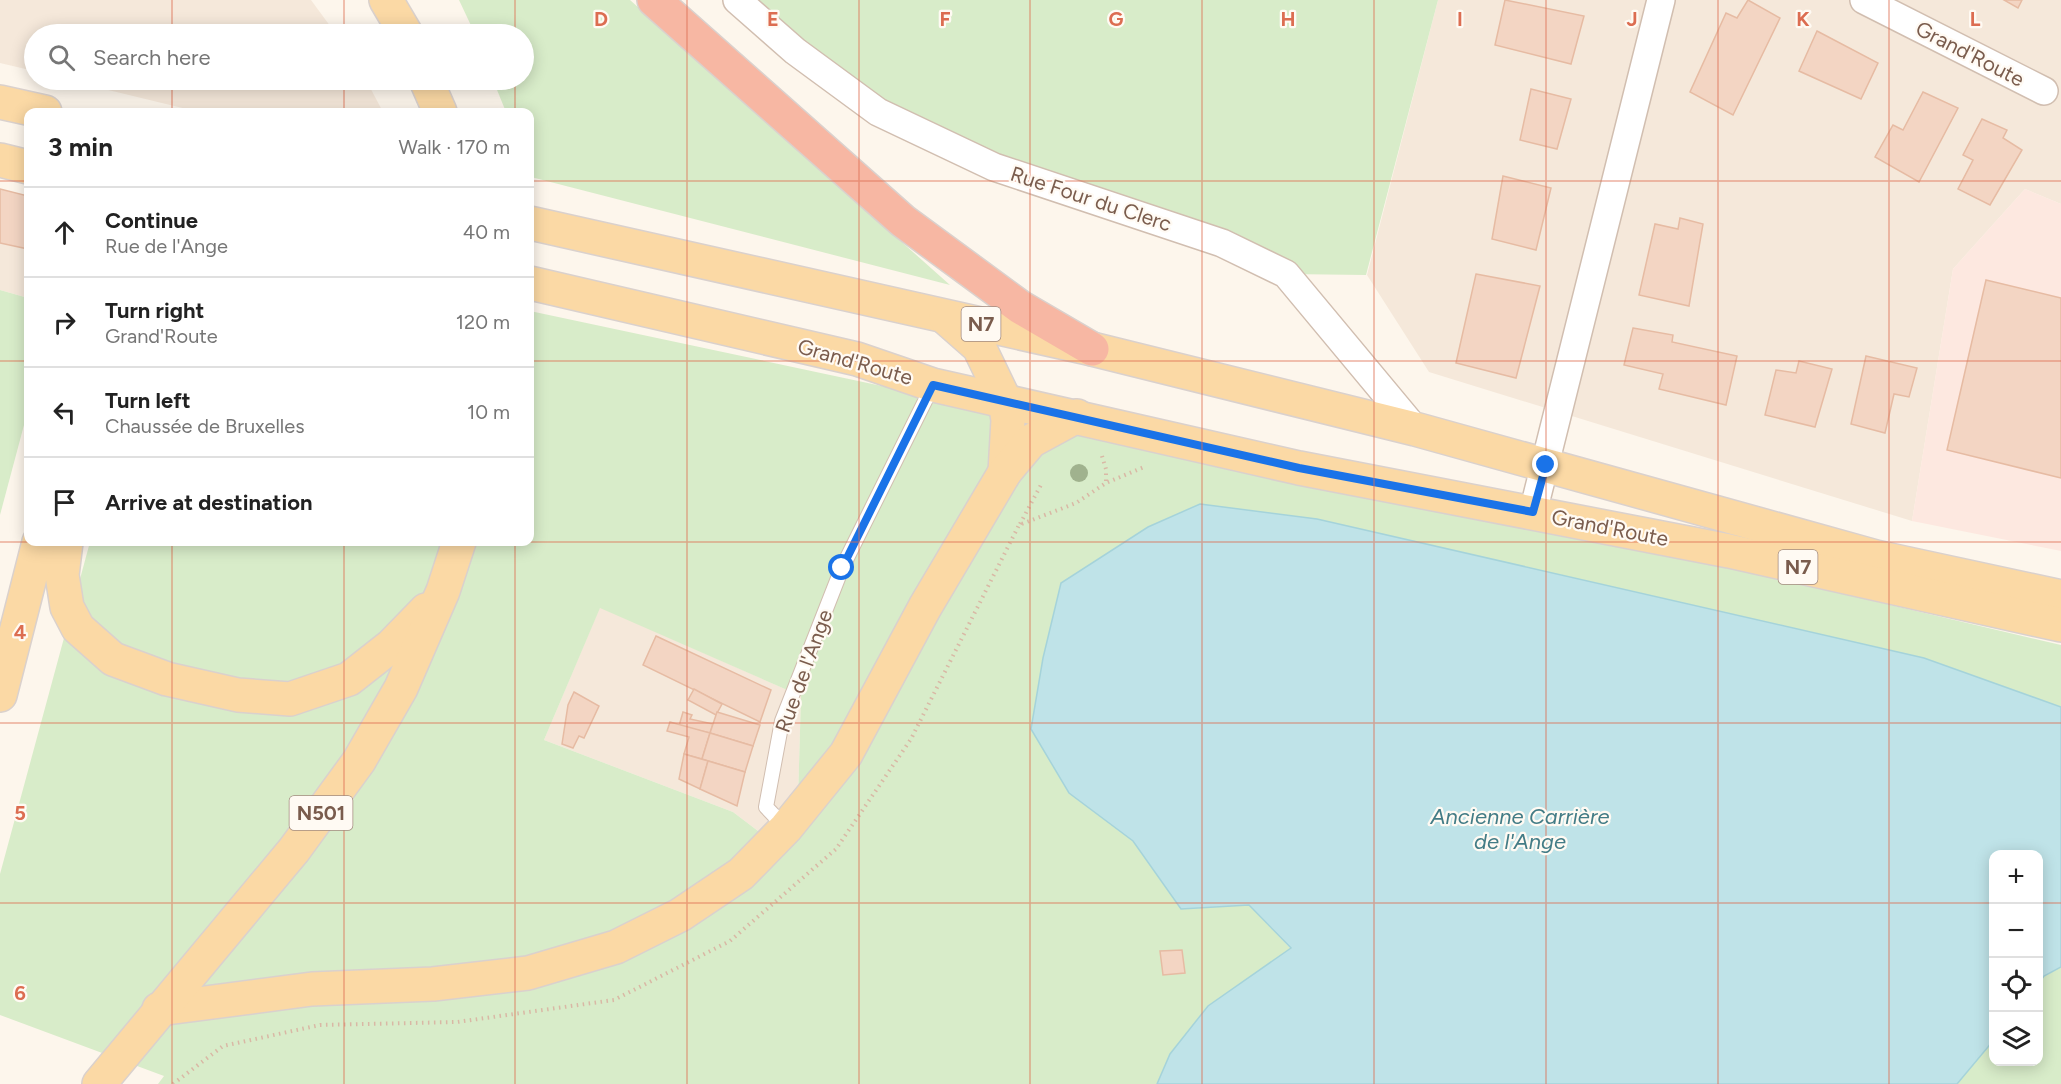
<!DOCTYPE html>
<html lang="en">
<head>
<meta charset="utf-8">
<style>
	body { margin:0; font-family:Figtree,sans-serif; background:#f2f2f2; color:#222 }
	.controls { position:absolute; right:18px; bottom:18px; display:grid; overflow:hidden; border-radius:12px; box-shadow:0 3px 15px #0003 }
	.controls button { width:54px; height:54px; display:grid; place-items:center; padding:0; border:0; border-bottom:2px solid #e0e0e0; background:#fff; color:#222; font:30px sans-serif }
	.stop { position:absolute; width:18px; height:18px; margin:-14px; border:4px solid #1a73e8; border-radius:50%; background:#fff }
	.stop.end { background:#1a73e8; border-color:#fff; box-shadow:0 2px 6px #0008 }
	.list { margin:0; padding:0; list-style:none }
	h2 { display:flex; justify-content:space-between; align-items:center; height:78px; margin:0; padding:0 24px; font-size:26px }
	h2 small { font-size:20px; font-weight:400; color:#767676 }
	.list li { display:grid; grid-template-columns:39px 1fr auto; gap:18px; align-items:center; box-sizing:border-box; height:90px; padding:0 24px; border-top:2px solid #e0e0e0 }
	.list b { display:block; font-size:22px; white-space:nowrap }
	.list p { margin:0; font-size:20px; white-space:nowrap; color:#767676 }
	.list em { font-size:20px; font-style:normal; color:#767676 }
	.icon { flex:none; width:33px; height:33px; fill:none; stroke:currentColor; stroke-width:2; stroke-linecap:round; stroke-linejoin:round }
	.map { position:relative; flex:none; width:2061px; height:1084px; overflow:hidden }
	.search { position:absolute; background:#fff; box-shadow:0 3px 15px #0003; left:24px; top:24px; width:510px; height:66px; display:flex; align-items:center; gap:15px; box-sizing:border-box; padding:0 21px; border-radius:33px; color:#767676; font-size:22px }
	.panel { position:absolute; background:#fff; box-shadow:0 3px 15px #0003; left:24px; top:108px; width:510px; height:438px; border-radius:12px }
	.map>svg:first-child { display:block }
	.residential { fill:#f5e8da }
	.commercial { fill:#fde8e0 }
	.green { fill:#d8ecc9; fill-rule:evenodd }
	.water { fill:#bfe3e8; stroke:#a5d3da; stroke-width:1.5 }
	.building { fill:#f3d5c3; stroke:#e6bba3; stroke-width:1.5 }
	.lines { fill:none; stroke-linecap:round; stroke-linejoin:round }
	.service-casing { stroke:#d1beb0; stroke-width:16 }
	.minor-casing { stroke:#d1beb0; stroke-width:30 }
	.primary-casing { stroke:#dad1cd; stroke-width:36 }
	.motorway-casing { stroke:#dad1cd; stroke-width:36 }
	.path { stroke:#d9b8a5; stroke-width:4; stroke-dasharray:1.5 4.5; stroke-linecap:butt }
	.service { stroke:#fff; stroke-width:14 }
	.minor { stroke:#fff; stroke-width:27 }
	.primary { stroke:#fbd9a5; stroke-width:33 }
	.motorway { stroke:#f7b7a3; stroke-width:33 }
	.tree { fill:#a0b28e }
	.route { stroke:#1a73e8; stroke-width:8 }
	.grid { fill:none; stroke:#dc6d51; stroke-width:1.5; stroke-opacity:0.55 }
	.labels { text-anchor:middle; stroke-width:4.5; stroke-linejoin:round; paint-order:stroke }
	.shield { fill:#fffaf3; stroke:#a28b7f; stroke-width:1.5 }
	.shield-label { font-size:20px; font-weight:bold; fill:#7a5c4d }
	.street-label { font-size:21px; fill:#7a5c4d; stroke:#fffaf3 }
	.water-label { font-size:22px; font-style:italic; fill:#437c86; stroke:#fffaf3 }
	.grid-label { font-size:20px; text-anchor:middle; font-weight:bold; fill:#dc6d51; stroke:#fffaf3; stroke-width:4.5; stroke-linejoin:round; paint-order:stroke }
</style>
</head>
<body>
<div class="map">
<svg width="2061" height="1084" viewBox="0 0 2061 1084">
	<rect width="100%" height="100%" fill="#fdf6ec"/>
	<g class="residential">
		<polygon points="0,0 311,0 336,34 34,34 34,71 0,63"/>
		<polygon points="1438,0 2061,0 2061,204 2025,189 1953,269 1912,521 1429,372 1367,275"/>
		<polygon points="67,80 366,80 383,112 199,112"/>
		<polygon points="0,195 28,201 28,298 0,290"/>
		<polygon points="600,607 801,696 798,800 762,834 733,812 544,740"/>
	</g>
	<polygon class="commercial" points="2025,189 2061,204 2061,551 1912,521 1953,269"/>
	<g class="green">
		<polygon points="459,0 630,0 950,285 531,177 530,112 506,112 493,80 524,80 524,34 475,34"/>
		<polygon points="737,0 1438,0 1366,275 1286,274 878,112"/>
		<polygon points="0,290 28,298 28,410 0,515"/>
		<path d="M530,311L1704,561L2061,645V707L1924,658L1317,519L1061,583L1043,658L1031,729L1069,793L1133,841L1181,908L1249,905L1291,949L1208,1006L1170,1054L1157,1084H158L164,1076L0,1015V874L90,542H530ZM600,608L801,696L798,800L762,834L733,812L544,740Z"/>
		<polygon points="2061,967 2061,1084 1957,1084 1993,1041 1994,1062 2038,1062 2039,983 2044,976"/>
	</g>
	<polygon class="water" points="1200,504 1317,519 1924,658 2061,707 2061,967 2044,976 2039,983 2038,854 1994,854 1993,1041 1957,1084 1157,1084 1170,1054 1208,1006 1291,948 1249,905 1181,909 1133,841 1069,793 1031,729 1043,658 1061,583 1148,527"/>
	<g class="building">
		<polygon points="1505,0 1584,16 1571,64 1495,45"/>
		<polygon points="1748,0 1780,18 1733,115 1690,92 1726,13 1737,18"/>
		<polygon points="2004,0 2022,0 2018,8"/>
		<polygon points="1817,31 1878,63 1861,99 1799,71"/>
		<polygon points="1531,89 1571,99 1557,149 1520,140"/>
		<polygon points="1923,92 1958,108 1919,182 1875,157 1893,125 1903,130"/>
		<polygon points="1982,119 2007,130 2003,138 2022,150 1990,205 1958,189 1973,160 1963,155"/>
		<polygon points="1503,176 1551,188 1536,250 1492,239"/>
		<polygon points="0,189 28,196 28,249 0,243"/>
		<polygon points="1680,218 1703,224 1689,306 1639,295 1655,224 1678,229"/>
		<polygon points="1476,274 1540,286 1516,378 1456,363"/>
		<polygon points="1986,280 2061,298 2061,478 1947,450"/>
		<polygon points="1633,328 1673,335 1672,342 1737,356 1726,405 1659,389 1663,374 1624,365"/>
		<polygon points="1866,356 1917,368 1909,397 1894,394 1885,433 1851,424"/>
		<polygon points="1799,361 1832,369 1815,427 1765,415 1776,370 1796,373"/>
		<polygon points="656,636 771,690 760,722 643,665"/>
		<polygon points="694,689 722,704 716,715 688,700"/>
		<polygon points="574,692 599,706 584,738 579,736 573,748 562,744 568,705"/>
		<polygon points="683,712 692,715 690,719 713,724 710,733 679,726"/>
		<polygon points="717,712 760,725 753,746 710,733"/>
		<polygon points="670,722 710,733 702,759 684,754 689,737 667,731"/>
		<polygon points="710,733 753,746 745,772 702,759"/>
		<polygon points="684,754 708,761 700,789 679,779"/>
		<polygon points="708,761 745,772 737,806 700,789"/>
		<polygon points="1182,950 1185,973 1163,975 1160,951"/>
	</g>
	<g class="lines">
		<g class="service-casing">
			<polyline id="service" points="786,828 766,807 782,721 842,568 933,385"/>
		</g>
		<g class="minor-casing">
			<g id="minor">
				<polyline points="737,0 795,51 878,112 994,167 1222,243 1286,274 1415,429"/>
				<polyline points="1864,0 2044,91"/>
				<polyline points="1533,512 1661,0"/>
			</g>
		</g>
		<g class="primary-casing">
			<g id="primary">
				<polyline points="386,0 406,34"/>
				<polyline points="426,80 440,112"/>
				<polyline points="0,102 45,112"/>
				<polyline points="0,160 28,167"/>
				<polyline points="530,223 1092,349 1415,429 1876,557 2061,597"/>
				<polyline points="530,283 857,359 933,385 1299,468 1729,551 2061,625"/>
				<polyline points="946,318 979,347 1005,401 1008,420 1005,472"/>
				<polyline points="66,542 62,575 67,607 78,628 113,659 167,679 238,695 290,699 349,679 391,646 426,610"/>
				<polyline points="0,695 39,542"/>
				<polyline points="159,1009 312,989 433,984 528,973 616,947 680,915 741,874 786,828 846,754 925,607 1005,472 1031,441 1077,416"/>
				<polyline points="99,1084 294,850 359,761 401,688 443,591 459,542"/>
			</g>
		</g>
		<g class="motorway-casing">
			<polyline id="motorway" points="654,0 903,221 1020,307 1092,349"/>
		</g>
		<g class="path">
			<polyline points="1102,456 1106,469 1106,483"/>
			<polyline points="1020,524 1042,483"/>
			<polyline points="173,1084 223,1046 320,1025 457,1022 614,1000 730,941 836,849 911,739 1019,525 1076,503 1106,483 1144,467"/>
		</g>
		<use href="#service" class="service"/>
		<use href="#minor" class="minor"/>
		<use href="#primary" class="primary"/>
		<use href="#motorway" class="motorway"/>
	</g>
	<circle class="tree" cx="1079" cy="473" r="9"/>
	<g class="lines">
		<polyline class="route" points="842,568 933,385 1299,468 1533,512 1546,465"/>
	</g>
	<path class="grid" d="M172,0V34M344,0V34M515,0V34M687,0V1084M859,0V1084M1030,0V1084M1202,0V1084M1374,0V1084M1546,0V1084M1718,0V1084M1889,0V1084M172,80V112M344,80V112M515,80V112M0,181H28M530,181H2061M0,361H28M530,361H2061M0,542H2061M172,542V1084M344,542V1084M515,542V1084M0,723H2061M0,903H1994M2038,903H2061"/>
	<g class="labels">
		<g class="shield">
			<rect x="961.5" y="307" width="39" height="34" rx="4.5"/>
			<rect x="1778.5" y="550" width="39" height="34" rx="4.5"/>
			<rect x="289.5" y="796" width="63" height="34" rx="4.5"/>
		</g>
		<g class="shield-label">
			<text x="981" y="331">N7</text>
			<text x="1798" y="574">N7</text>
			<text x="321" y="820">N501</text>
		</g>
		<g class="street-label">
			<text transform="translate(1970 54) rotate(27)" y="7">Grand'Route</text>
			<text transform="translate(1091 199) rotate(18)" y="7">Rue Four du Clerc</text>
			<text transform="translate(855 362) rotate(16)" y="7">Grand'Route</text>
			<text transform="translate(1610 528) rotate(11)" y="7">Grand'Route</text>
			<text transform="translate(804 671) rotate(-70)" y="7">Rue de l'Ange</text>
		</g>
		<g class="water-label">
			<text x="1520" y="824">Ancienne Carrière<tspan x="1520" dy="25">de l'Ange</tspan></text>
		</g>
	</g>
	<g class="grid-label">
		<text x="601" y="26">D</text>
		<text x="773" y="26">E</text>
		<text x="945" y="26">F</text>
		<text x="1116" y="26">G</text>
		<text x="1288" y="26">H</text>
		<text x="1460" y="26">I</text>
		<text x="1632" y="26">J</text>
		<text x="1803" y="26">K</text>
		<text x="1975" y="26">L</text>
		<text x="20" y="639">4</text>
		<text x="20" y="820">5</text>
		<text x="20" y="1000">6</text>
	</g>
</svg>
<div class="controls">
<button>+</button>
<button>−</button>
<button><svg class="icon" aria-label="locate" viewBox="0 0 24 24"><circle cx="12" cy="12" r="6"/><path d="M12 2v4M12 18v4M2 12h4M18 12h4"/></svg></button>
<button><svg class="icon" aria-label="layers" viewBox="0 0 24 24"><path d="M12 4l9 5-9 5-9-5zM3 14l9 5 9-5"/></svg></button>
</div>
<div class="stop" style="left:842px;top:568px"></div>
<div class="stop end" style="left:1546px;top:465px"></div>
<div class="search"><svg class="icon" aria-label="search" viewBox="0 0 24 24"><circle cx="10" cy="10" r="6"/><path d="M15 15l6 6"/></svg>Search here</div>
<section class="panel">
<h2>3 min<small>Walk · 170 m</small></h2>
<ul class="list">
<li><svg class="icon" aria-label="ahead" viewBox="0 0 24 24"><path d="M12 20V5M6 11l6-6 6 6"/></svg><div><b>Continue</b><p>Rue de l'Ange</p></div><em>40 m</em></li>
<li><svg class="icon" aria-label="right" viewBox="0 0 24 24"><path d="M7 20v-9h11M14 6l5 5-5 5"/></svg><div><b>Turn right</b><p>Grand'Route</p></div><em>120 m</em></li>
<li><svg class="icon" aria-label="left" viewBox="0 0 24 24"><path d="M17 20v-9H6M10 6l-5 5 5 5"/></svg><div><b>Turn left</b><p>Chaussée de Bruxelles</p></div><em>10 m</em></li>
<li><svg class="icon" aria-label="arrive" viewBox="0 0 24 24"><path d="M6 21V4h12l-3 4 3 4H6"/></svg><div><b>Arrive at destination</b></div></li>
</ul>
</section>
</div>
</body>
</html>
